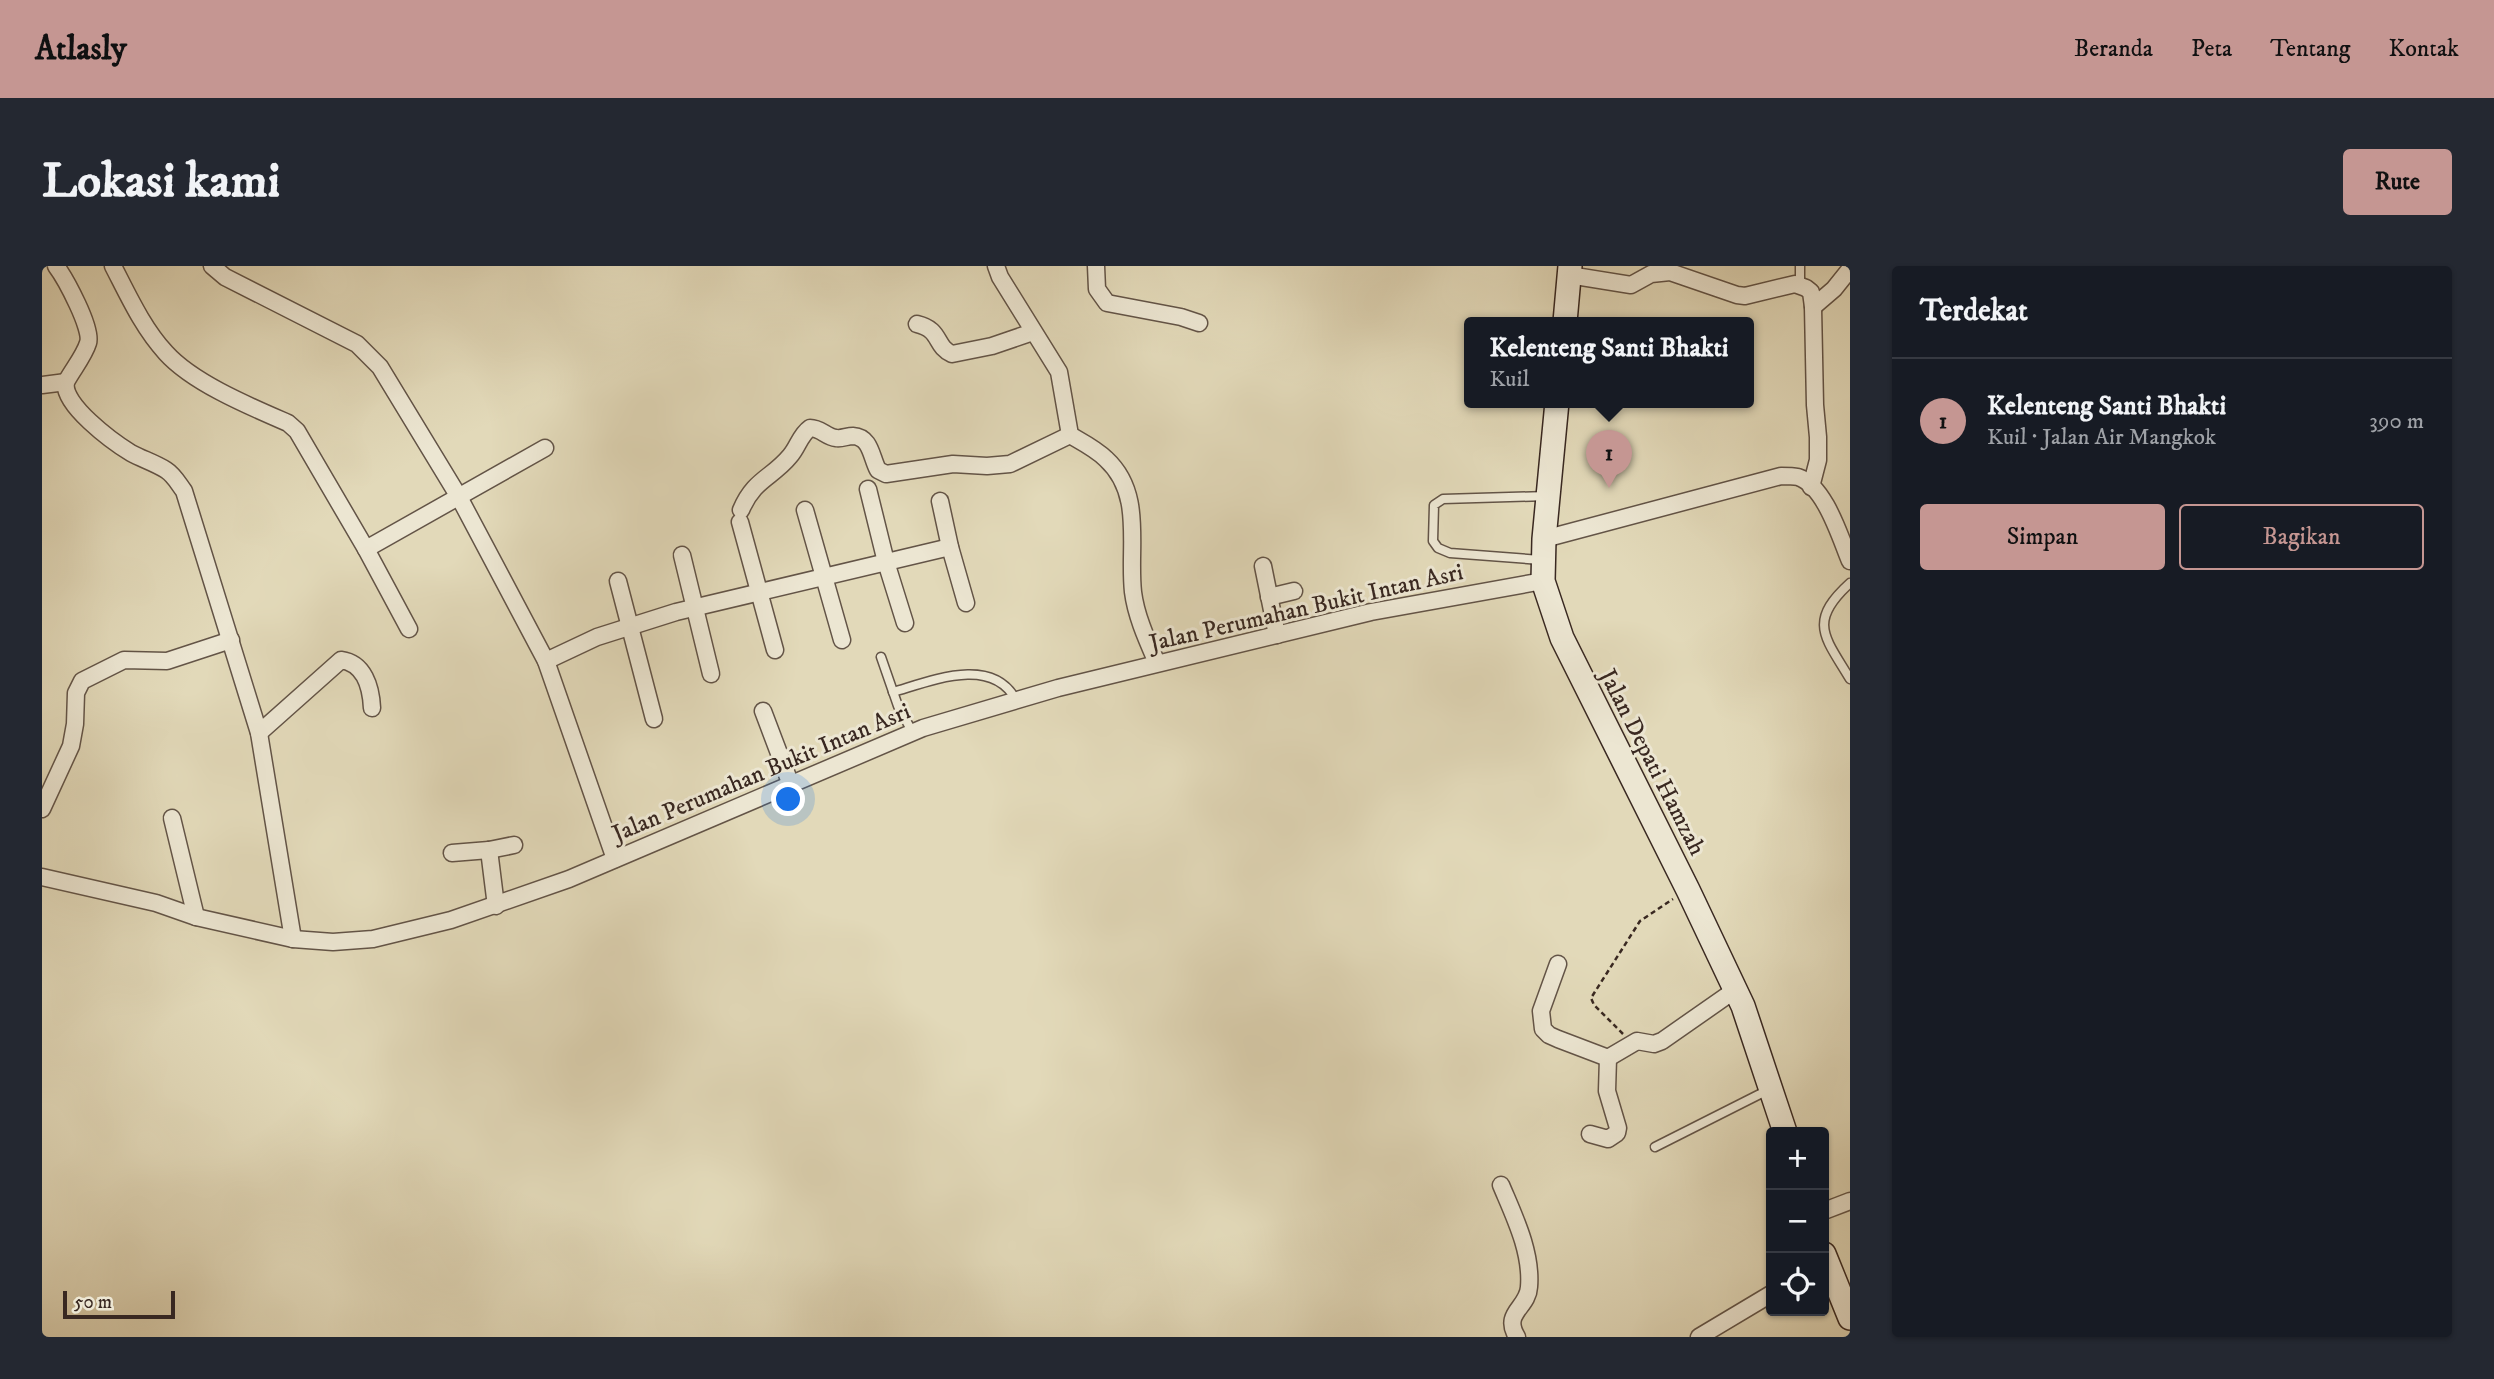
<!DOCTYPE html>
<html lang="id">
<head>
<meta charset="utf-8">
<style>
	body { margin:0; font-family:"IM FELL DW Pica",serif; background:#242831; color:#f1f3f6 }
	.controls { position:absolute; right:21px; bottom:21px; display:grid; overflow:hidden; border-radius:7px; box-shadow:0 2px 5px #0004 }
	.controls button { width:63px; height:63px; display:grid; place-items:center; padding:0; border:0; border-bottom:2px solid #363941; background:#171b24; color:#f1f3f6; font:35px sans-serif }
	.scale { position:absolute; left:21px; bottom:18px; width:112px; box-sizing:border-box; padding-left:7px; border:4px solid #392821; border-top:0; font-size:19px; line-height:24px; white-space:nowrap; color:#392821; -webkit-text-stroke:5px #ece6d2; paint-order:stroke }
	.you { position:absolute; left:747px; top:534px; width:24px; height:24px; margin:-18px; border:5px solid #fff; border-radius:50%; background:#1a73e8; box-shadow:0 0 0 10px #1a73e833 }
	.badge { display:grid; place-items:center; width:46px; height:46px; border-radius:50%; background:#c59692; color:#111; font-size:23px; font-weight:700 }
	.pin { position:absolute; translate:-50% -58px; filter:drop-shadow(0 2px 4px #0008) }
	.pin::after { content:''; position:absolute; top:37px; width:24px; height:21px; background:inherit; clip-path:polygon(0 0,100% 0,50% 100%) }
	.popup { position:absolute; left:1422px; top:51px; width:290px; height:91px; box-sizing:border-box; display:grid; place-content:center; border-radius:7px; background:#171b24; filter:drop-shadow(0 2px 5px #0005); font-size:23px; white-space:nowrap; color:#9ea1a6 }
	.popup b { font-size:26px; color:#f1f3f6 }
	.popup::after { content:''; position:absolute; left:50%; top:100%; margin-left:-14px; border:14px solid transparent; border-top-color:#171b24 }
	.list { margin:0; padding:0; list-style:none }
	h2 { display:flex; justify-content:space-between; align-items:center; height:91px; margin:0; padding:0 28px; font-size:30px }
	h2 small { font-size:23px; font-weight:400; color:#9ea1a6 }
	.list li { display:grid; grid-template-columns:46px 1fr auto; gap:21px; align-items:center; box-sizing:border-box; height:126px; padding:0 28px; border-top:2px solid #363941 }
	.list b { display:block; font-size:26px; white-space:nowrap }
	.list p { margin:0; font-size:23px; white-space:nowrap; color:#9ea1a6 }
	.list em { font-size:23px; font-style:normal; color:#9ea1a6 }
	.actions { display:flex; gap:14px; padding:21px 28px }
	.actions a { flex:1; padding:16px 0; border:2px solid #c59692; border-radius:7px; text-align:center; font-size:24px; color:#c59692 }
	.actions .main { background:#c59692; color:#111 }
	.icon { flex:none; width:38px; height:38px; fill:none; stroke:currentColor; stroke-width:2; stroke-linecap:round; stroke-linejoin:round }
	.map { position:relative; flex:none; width:1808px; height:1071px; overflow:hidden; border-radius:7px }
	header { display:flex; align-items:center; gap:42px; box-sizing:border-box; height:98px; padding:0 35px; background:#c59692; color:#111 }
	header strong { font-size:33px }
	nav { display:flex; gap:38px; margin-inline-start:auto; font-size:24px }
	.intro { display:flex; align-items:center; justify-content:space-between; box-sizing:border-box; height:168px; padding:0 42px }
	h1 { margin:0; font-size:49px }
	.button { padding:18px 32px; border-radius:7px; background:#c59692; color:#111; font-size:24px; font-weight:700 }
	main { display:flex; gap:42px; padding:0 42px }
	aside { flex:1; background:#171b24; border-radius:7px; box-shadow:0 2px 5px #0004 }
	.map>svg:first-child { display:block }
	.lines { fill:none; stroke-linecap:round; stroke-linejoin:round }
	.service-casing { stroke:#635447; stroke-width:11 }
	.minor-casing { stroke:#635447; stroke-width:19 }
	.secondary-casing { stroke:#392821; stroke-width:26 }
	.path { stroke:#392821; stroke-width:2.5; stroke-dasharray:5 3.5; stroke-linecap:butt }
	.service { stroke:#ece6d2; stroke-width:8 }
	.minor { stroke:#ece6d2; stroke-width:16 }
	.secondary { stroke:#ece6d2; stroke-width:23 }
	.labels { text-anchor:middle; stroke-width:6; stroke-linejoin:round; paint-order:stroke }
	.street-label { font-size:24px; fill:#392821; stroke:#ece6d2 }
</style>
</head>
<body>
<header>
<strong>Atlasly</strong>
<nav><a>Beranda</a><a>Peta</a><a>Tentang</a><a>Kontak</a></nav>
</header>
<div class="intro"><h1>Lokasi kami</h1><a class="button">Rute</a></div>
<main>
<div class="map">
<svg width="1808" height="1071" viewBox="0 0 1808 1071">
	<rect width="100%" height="100%" fill="#e2d9b9"/>
	<filter id="stains"><feTurbulence type="fractalNoise" baseFrequency=".00286" numOctaves="4"/><feColorMatrix values="0 0 0 0 .2 0 0 0 0 .09 0 0 0 0 .02 0 0 0 .5 -.17"/></filter>
	<radialGradient id="worn" r=".72"><stop offset=".6" stop-color="#630" stop-opacity="0"/><stop offset="1" stop-color="#630" stop-opacity=".3"/></radialGradient>
	<g class="lines">
		<g class="service-casing">
			<g id="service">
				<polyline points="1758,0 1758,20"/>
				<polyline points="1499,294 1408,287 1396,282 1391,275 1392,239 1401,233 1505,230"/>
				<path d="M1808,317C1765,356 1783,371 1808,413"/>
				<polyline points="839,391 856,440 871,467"/>
				<path d="M851,426C889,415 950,389 974,434"/>
				<polyline points="1613,881 1726,824"/>
			</g>
		</g>
		<g class="minor-casing">
			<g id="minor">
				<path d="M14,0C23,12 51,63 46,77C42,90 31,103 24,116C19,138 71,176 89,187C100,193 113,197 124,204C132,209 136,217 142,225L217,467L251,673"/>
				<path d="M71,0C87,31 101,62 124,87C151,117 209,141 246,157L255,165L324,283L367,363"/>
				<polyline points="170,0 183,11 315,78 338,101 417,231 504,395 573,593"/>
				<path d="M954,0L958,11L1017,106L1028,169C1040,176 1054,183 1064,193C1102,228 1086,280 1091,326C1094,350 1105,374 1115,397"/>
				<polyline points="1054,0 1055,23 1065,37 1139,51 1157,57"/>
				<polyline points="1527,9 1589,19 1609,8 1628,6 1695,29 1703,30 1753,18 1764,22 1769,26 1771,41 1773,139 1776,171 1776,194 1769,221"/>
				<polyline points="1771,41 1792,23 1808,3"/>
				<path d="M875,58C900,64 892,80 910,88L950,80L991,66"/>
				<polyline points="0,119 24,116"/>
				<polyline points="826,223 844,296 863,357"/>
				<polyline points="898,235 908,281 924,337"/>
				<path d="M699,244C712,213 730,212 748,190C756,181 758,169 768,162C779,162 784,171 794,172C800,173 805,170 811,170C829,171 829,191 836,204L844,208L911,198L945,200L968,198L1028,169"/>
				<polyline points="763,244 800,374"/>
				<polyline points="698,256 733,384"/>
				<path d="M1502,273L1739,210C1744,210 1751,210 1756,211C1783,220 1798,271 1808,295"/>
				<polyline points="324,283 503,182"/>
				<polyline points="640,289 669,408"/>
				<polyline points="1221,300 1235,369"/>
				<polyline points="576,315 612,453"/>
				<polyline points="1227,331 1252,325"/>
				<polyline points="504,395 555,371 634,346 908,281"/>
				<polyline points="721,445 749,519"/>
				<path d="M217,467L299,394C322,397 329,421 330,442"/>
				<polyline points="0,543 29,480 33,458 34,427 40,415 82,394 125,395 189,374"/>
				<polyline points="130,552 154,651"/>
				<polyline points="447,584 454,640"/>
				<polyline points="410,587 447,584 472,579"/>
				<polyline points="0,611 114,637 154,651 251,673 291,676 331,673 409,654 527,613 881,462 1016,422 1329,346 1501,315"/>
				<polyline points="1516,698 1499,745 1501,763 1507,769 1516,773 1566,792 1595,775 1612,778 1620,775 1693,724"/>
				<polyline points="1548,868 1566,873 1575,867 1576,862 1565,825 1566,792"/>
				<path d="M1459,919C1472,950 1490,986 1487,1021C1486,1042 1460,1047 1475,1071"/>
				<polyline points="1782,945 1808,935"/>
				<polyline points="1657,1071 1729,1028"/>
			</g>
		</g>
		<g class="secondary-casing">
			<g id="secondary">
				<polyline points="1523,56 1528,0"/>
				<polyline points="1515,136 1502,273 1501,315 1520,372 1646,624 1701,740 1743,866"/>
				<polyline points="1782,988 1808,1052"/>
			</g>
		</g>
		<polyline class="path" points="1581,768 1552,739 1549,732 1598,655 1631,633"/>
		<use href="#service" class="service"/>
		<use href="#minor" class="minor"/>
		<use href="#secondary" class="secondary"/>
	</g>
	<g class="labels">
		<g class="street-label">
			<text transform="translate(1264 341) rotate(-13)" y="8">Jalan Perumahan Bukit Intan Asri</text>
			<text transform="translate(1611 496) rotate(63)" y="8">Jalan Depati Hamzah</text>
			<text transform="translate(719 506) rotate(-23)" y="8">Jalan Perumahan Bukit Intan Asri</text>
		</g>
	</g>
	<rect width="100%" height="100%" filter="url(#stains)"/>
	<rect width="100%" height="100%" fill="url(#worn)"/>
</svg>
<div class="controls">
<button>+</button>
<button>−</button>
<button><svg class="icon" aria-label="locate" viewBox="0 0 24 24"><circle cx="12" cy="12" r="6"/><path d="M12 2v4M12 18v4M2 12h4M18 12h4"/></svg></button>
</div>
<div class="scale">50 m</div>
<div class="you"></div>
<div class="pin badge" style="left:1567px;top:222px">1</div>
<div class="popup"><b>Kelenteng Santi Bhakti</b>Kuil</div>
</div>
<aside>
<h2>Terdekat<small></small></h2>
<ul class="list">
<li><span class="badge">1</span><div><b>Kelenteng Santi Bhakti</b><p>Kuil · Jalan Air Mangkok</p></div><em>390 m</em></li>
</ul>
<div class="actions"><a class="main">Simpan</a><a>Bagikan</a></div>
</aside>
</main>
</body>
</html>
